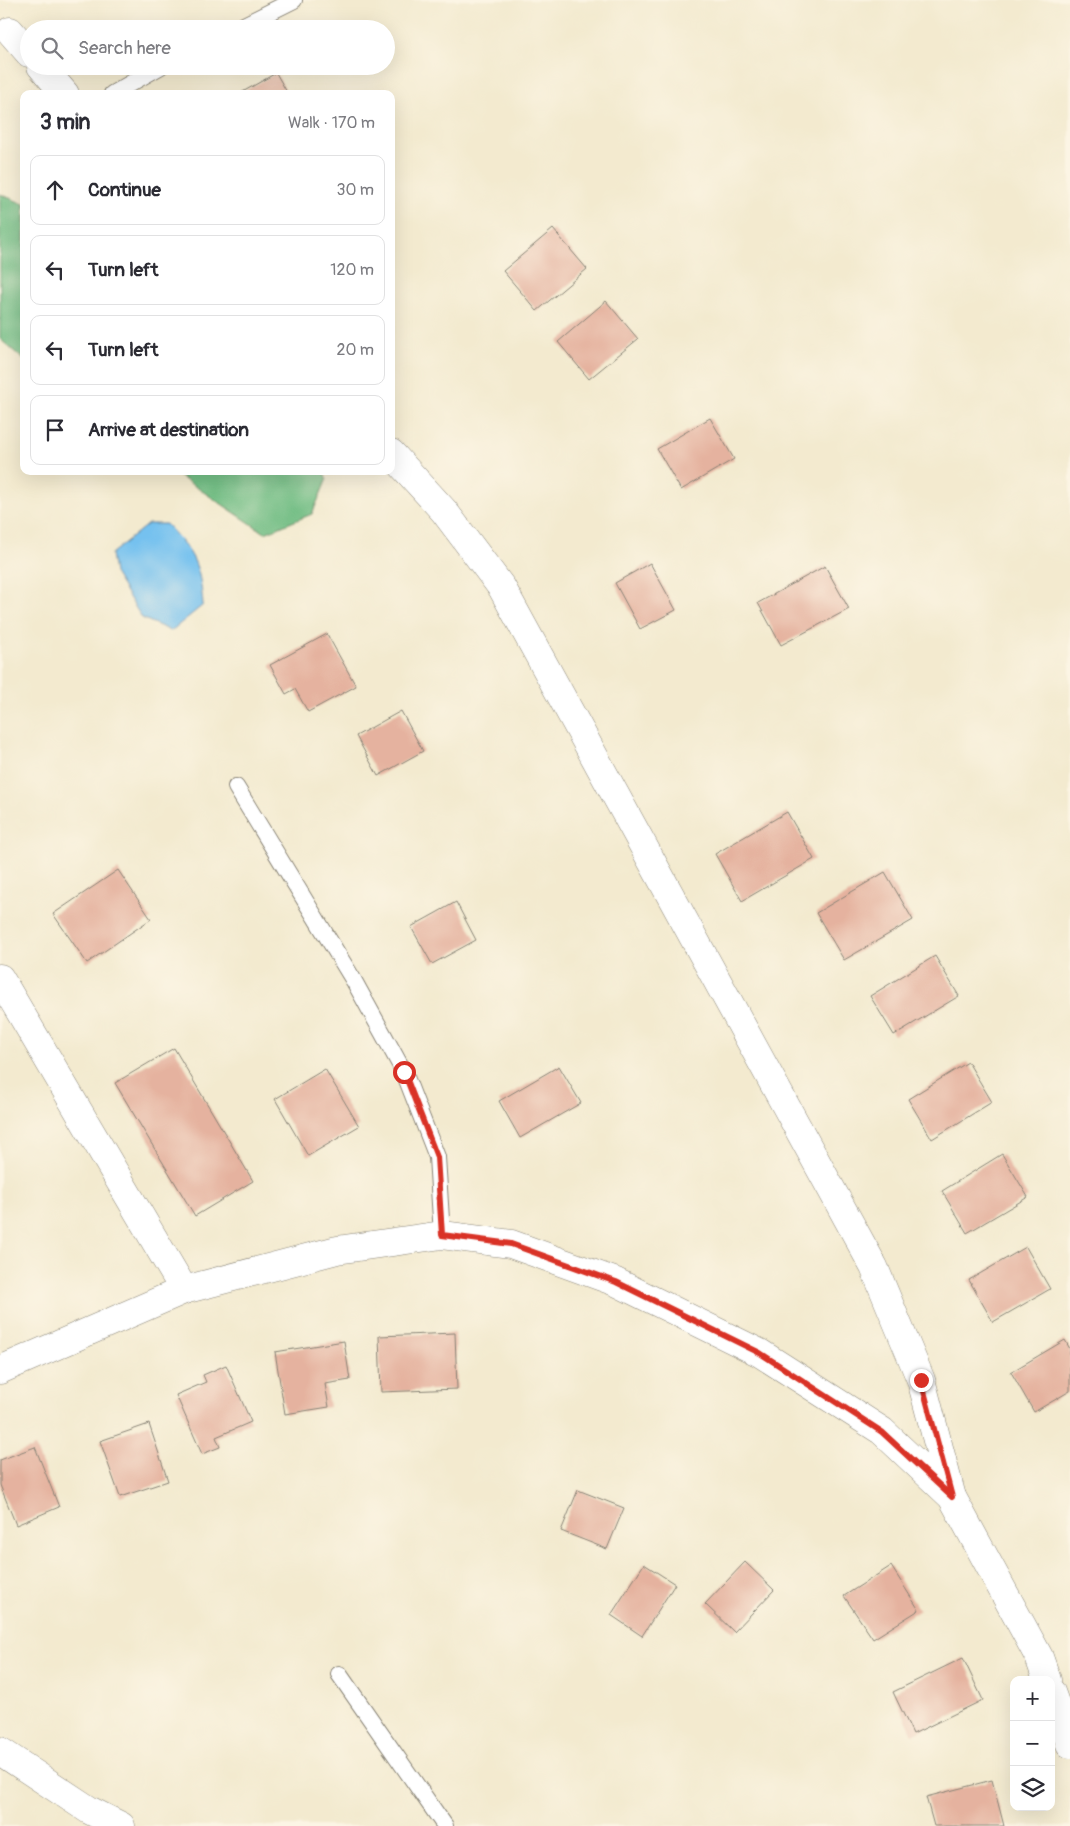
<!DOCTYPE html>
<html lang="en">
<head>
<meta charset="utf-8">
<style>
	body { margin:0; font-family:Pangolin,sans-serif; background:#f7f7f7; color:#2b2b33 }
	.controls { position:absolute; right:15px; bottom:15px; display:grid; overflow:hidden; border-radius:10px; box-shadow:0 5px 20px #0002 }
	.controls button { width:45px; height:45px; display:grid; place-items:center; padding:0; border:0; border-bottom:1px solid #e1e1e2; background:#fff; color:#2b2b33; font:25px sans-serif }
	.stop { position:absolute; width:15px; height:15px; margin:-11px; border:4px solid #d93025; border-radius:50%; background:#fff }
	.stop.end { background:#d93025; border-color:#fff; box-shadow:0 1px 5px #0008 }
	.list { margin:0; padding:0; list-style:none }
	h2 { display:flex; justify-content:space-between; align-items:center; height:65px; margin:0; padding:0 20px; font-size:21px }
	h2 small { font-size:16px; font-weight:400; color:#7c7c81 }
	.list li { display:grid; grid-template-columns:32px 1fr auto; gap:15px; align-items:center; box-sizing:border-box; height:70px; margin:0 10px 10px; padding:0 10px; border:1px solid #e1e1e2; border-radius:10px }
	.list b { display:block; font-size:19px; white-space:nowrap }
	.list em { font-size:16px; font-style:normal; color:#7c7c81 }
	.icon { flex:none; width:28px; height:28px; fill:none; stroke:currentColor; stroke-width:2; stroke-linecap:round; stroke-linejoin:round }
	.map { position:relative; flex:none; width:1070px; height:1826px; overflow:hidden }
	.search { position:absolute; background:#fff; box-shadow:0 5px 20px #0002; left:20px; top:20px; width:375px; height:55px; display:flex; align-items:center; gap:12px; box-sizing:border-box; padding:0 18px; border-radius:28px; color:#7c7c81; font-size:19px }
	.panel { position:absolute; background:#fff; box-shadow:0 5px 20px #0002; left:20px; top:90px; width:375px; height:385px; border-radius:10px }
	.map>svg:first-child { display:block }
	.forest { fill:#73be85; stroke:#486d50 }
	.water { fill:#75c1ef; stroke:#486e86 }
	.building { fill:#e5b29f }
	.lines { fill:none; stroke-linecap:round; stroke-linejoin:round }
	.service-casing { stroke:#888376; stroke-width:18 }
	.minor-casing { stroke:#888376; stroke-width:29 }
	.service { stroke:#fff; stroke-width:16 }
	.minor { stroke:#fff; stroke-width:28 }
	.route { stroke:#d93025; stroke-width:6 }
</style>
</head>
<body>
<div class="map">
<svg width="1070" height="1826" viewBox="0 0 1070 1826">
	<rect width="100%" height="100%" fill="#fcf5e5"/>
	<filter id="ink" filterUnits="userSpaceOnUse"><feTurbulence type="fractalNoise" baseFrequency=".02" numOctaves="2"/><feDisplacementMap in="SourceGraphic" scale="10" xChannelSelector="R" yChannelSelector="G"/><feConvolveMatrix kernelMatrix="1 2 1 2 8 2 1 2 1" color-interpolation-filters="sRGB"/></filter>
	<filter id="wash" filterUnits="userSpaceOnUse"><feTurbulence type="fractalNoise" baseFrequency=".0096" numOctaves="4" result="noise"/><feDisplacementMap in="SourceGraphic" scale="20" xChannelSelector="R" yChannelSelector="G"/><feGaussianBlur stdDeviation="1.12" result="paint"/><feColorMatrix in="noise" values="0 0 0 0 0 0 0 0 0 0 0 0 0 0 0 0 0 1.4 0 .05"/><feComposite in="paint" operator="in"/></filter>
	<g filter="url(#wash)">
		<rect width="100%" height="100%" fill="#f3eacf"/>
		<g class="forest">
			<polygon points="0,194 24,204 24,360 0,339"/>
			<polygon points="172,471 323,471 327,479 312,514 265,533"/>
		</g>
		<path class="water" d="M148,524H166C194,553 200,564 203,605L171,631L142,618L114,573L111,554Z"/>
		<g id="blocks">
			<g class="building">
				<polygon points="276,73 288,94 239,94"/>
				<polygon points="553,229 587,269 537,311 503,271"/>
				<polygon points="606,301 638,339 589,379 558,342"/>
				<polygon points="710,418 734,459 681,490 657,449"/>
				<polygon points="650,563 676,610 640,629 615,583"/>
				<polygon points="825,566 849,609 781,645 758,603"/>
				<polygon points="327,634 356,686 308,712 295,689 286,694 270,665"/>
				<polygon points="401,711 423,751 378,776 356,736"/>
				<polygon points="787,812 814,859 742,901 715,854"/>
				<polygon points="118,870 151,919 87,963 53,914"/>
				<polygon points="885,872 913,920 844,960 816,913"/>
				<polygon points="456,902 476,940 432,964 411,927"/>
				<polygon points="935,956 959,996 894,1035 870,996"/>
				<polygon points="174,1048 253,1181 195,1216 115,1083"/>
				<polygon points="968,1062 992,1102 932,1139 908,1099"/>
				<polygon points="559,1066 581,1103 520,1138 499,1101"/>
				<polygon points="325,1069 359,1126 308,1156 275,1099"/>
				<polygon points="1002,1154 1028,1197 967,1233 942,1191"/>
				<polygon points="1026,1247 1050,1289 993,1322 969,1280"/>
				<polygon points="455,1333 457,1389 381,1392 379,1336"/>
				<polygon points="1065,1340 1070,1349 1070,1391 1034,1412 1011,1372"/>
				<polygon points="344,1341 350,1380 325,1384 329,1407 285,1414 275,1352"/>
				<polygon points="226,1365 251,1422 216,1437 220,1447 202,1454 176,1395 206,1382 203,1375"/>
				<polygon points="149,1424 168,1481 120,1497 100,1441"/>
				<polygon points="35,1447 59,1507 16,1525 0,1485 0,1460"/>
				<polygon points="578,1490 624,1508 607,1549 561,1531"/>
				<polygon points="745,1562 774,1590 734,1632 705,1604"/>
				<polygon points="644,1564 675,1584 642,1636 611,1615"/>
				<polygon points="891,1566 919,1610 873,1639 844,1596"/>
				<polygon points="963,1658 983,1700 913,1734 893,1692"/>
				<polygon points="992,1780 1004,1826 934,1826 926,1797"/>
			</g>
		</g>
	</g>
	<g filter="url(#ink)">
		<use href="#blocks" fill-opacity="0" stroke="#888376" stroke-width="1"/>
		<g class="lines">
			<g class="service-casing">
				<g id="service">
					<polyline points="236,29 294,0"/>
					<polyline points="112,94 161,66"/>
					<polyline points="236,787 354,981 404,1072 437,1157 442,1235"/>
					<polyline points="339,1674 445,1826"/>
				</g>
			</g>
			<g class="minor-casing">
				<g id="minor">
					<polyline points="10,31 29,53"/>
					<polyline points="41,66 65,94"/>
					<polyline points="391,453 444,511 502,588 874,1267 921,1380 952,1497"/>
					<polyline points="0,978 184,1290"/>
					<polyline points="0,1370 184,1290 337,1250 442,1235 511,1244 616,1282 760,1353 882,1431 952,1497 1039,1657 1047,1680"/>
					<polyline points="1051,1692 1070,1744"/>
					<polyline points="0,1751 89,1810 121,1826"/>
				</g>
			</g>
			<use href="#service" class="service"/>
			<use href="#minor" class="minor"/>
		</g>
	</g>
	<g class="lines" filter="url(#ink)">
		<polyline class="route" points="404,1072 437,1157 442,1235 511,1244 616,1282 760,1353 882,1432 952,1497 921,1380"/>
	</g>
</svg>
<div class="controls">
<button>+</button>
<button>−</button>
<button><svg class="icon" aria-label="layers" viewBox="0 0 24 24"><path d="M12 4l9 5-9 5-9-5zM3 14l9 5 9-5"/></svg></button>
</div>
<div class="stop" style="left:404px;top:1072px"></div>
<div class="stop end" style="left:921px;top:1380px"></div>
<div class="search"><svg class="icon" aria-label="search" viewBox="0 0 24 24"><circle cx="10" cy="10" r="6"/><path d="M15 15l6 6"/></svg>Search here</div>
<section class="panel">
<h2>3 min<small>Walk · 170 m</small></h2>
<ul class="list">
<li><svg class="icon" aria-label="ahead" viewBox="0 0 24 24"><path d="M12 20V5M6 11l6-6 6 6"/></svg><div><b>Continue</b></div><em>30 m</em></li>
<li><svg class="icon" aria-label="left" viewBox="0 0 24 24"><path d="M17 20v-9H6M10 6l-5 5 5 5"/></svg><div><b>Turn left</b></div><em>120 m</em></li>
<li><svg class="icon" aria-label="left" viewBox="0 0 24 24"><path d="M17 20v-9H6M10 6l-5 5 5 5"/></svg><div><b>Turn left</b></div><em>20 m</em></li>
<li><svg class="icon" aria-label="arrive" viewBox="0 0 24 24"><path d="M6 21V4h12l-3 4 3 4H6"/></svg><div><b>Arrive at destination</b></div></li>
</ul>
</section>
</div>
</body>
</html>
